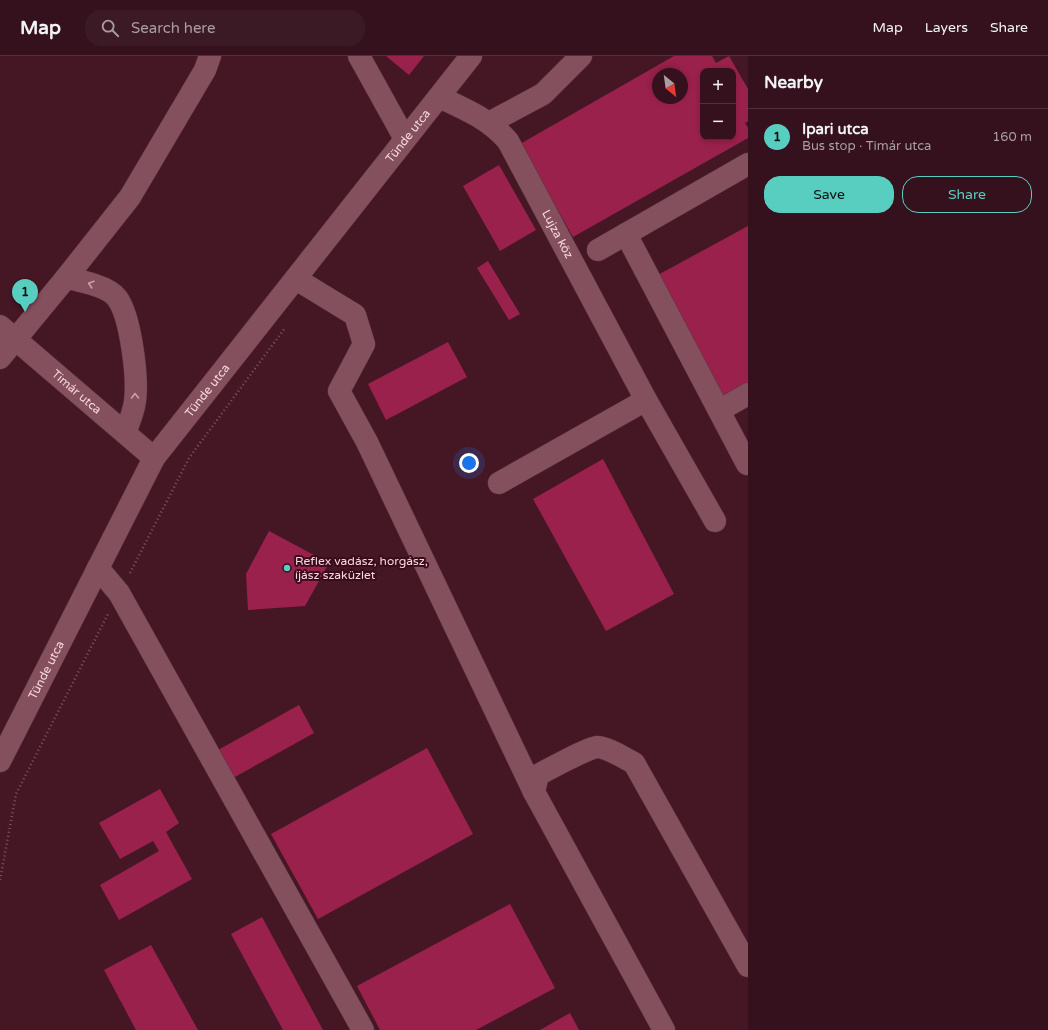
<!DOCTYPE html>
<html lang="en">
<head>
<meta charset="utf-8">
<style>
	body { margin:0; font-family:"Varela Round",sans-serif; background:#3c1a25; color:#f1f3f6 }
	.controls { position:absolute; right:12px; top:12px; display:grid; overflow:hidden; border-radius:8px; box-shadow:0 2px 6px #0003 }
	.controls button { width:36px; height:36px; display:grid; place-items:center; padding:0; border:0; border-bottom:1px solid #4e313b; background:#34111c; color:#f1f3f6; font:20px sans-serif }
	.compass { position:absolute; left:652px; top:12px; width:36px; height:36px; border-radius:50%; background:#34111c; box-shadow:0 2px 6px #0003; rotate:151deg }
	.you { position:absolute; left:469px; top:407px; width:14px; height:14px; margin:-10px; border:3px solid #fff; border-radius:50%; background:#1a73e8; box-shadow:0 0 0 6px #1a73e833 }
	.badge { display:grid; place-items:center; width:26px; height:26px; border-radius:50%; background:#58cec0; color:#111; font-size:13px; font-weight:700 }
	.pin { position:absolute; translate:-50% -33px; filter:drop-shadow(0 1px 2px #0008) }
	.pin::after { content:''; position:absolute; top:21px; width:14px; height:12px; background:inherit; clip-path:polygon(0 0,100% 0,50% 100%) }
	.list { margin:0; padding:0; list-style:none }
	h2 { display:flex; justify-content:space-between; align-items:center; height:52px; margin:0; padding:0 16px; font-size:17px }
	h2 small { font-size:13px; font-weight:400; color:#a99da3 }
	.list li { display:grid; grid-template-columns:26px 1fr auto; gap:12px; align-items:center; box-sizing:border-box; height:56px; padding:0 16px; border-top:1px solid #4e313b }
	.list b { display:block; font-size:15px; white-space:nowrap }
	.list p { margin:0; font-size:13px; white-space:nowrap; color:#a99da3 }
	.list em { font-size:13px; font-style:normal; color:#a99da3 }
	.actions { display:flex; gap:8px; padding:12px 16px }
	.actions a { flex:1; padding:9px 0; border:1px solid #58cec0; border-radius:16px; text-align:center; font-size:14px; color:#58cec0 }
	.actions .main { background:#58cec0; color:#111 }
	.icon { flex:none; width:22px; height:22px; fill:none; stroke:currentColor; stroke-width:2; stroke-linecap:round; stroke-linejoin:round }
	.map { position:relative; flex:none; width:748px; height:974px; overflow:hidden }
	header { display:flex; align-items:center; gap:24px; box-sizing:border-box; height:56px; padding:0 20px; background:#34111c; border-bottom:1px solid #4e313b }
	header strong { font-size:19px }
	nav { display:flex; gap:22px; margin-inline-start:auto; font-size:14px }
	.search { width:280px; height:36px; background:#3c1a25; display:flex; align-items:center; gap:10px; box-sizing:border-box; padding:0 14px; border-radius:16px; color:#a99da3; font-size:15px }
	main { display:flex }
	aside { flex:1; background:#34111c }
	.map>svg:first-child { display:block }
	.building { fill:#9b214d; fill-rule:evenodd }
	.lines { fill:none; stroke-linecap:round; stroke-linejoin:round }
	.minor-casing { stroke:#5a3440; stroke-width:23 }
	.path { stroke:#7f5561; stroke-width:2.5; stroke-dasharray:1 3; stroke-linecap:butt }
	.minor { stroke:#85505d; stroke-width:22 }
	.oneway { stroke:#c9a1aa }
	.poi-dot { fill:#58cec0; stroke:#3a0c1b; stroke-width:1.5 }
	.labels { text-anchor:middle; stroke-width:4; stroke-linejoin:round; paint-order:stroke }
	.street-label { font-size:12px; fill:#f7d7de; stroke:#3a0c1b }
	.poi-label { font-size:12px; fill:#f7d7de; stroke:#3a0c1b; text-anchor:start }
</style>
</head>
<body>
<header>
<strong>Map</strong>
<div class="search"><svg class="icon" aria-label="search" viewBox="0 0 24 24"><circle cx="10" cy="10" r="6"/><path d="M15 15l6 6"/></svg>Search here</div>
<nav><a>Map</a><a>Layers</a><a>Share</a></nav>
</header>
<main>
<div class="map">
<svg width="748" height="974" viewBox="0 0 748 974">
	<rect width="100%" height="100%" fill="#451725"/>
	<g class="building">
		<polygon points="386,0 424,0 409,19"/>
		<path d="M674,0H712L716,7L729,0L748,33V65L745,67L748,72V82L573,181L520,88ZM703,15H733V81H703ZM658,18H682V42H658Z"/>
		<polygon points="499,109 536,174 500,195 463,130"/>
		<polygon points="748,170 748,331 723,345 656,220"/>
		<polygon points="488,205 520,258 509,264 477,212"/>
		<polygon points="448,286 467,321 386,364 368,328"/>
		<polygon points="603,403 674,538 606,575 533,443"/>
		<polygon points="269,475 329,507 305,550 248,554 246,518"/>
		<polygon points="299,649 314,677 233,722 218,694"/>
		<polygon points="427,692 473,778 318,863 271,778"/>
		<polygon points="160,733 179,767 166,776 192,823 119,864 100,829 159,795 153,785 120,803 99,767"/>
		<polygon points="510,848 555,932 476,974 380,974 357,930"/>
		<polygon points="262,861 323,974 283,974 231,878"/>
		<polygon points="151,889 198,974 136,974 104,914"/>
		<polygon points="570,957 579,974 540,974"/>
	</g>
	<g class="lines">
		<g class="minor-casing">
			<g id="minor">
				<polyline points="359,0 405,83"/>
				<path id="s1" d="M439,41C465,53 489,63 508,85L646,344L715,465"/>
				<polyline points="489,67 543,38 581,0"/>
				<polyline points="626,178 747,408"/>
				<polyline points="598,194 748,108"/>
				<path d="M66,222C81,225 108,230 117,242C131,261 138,322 135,345C134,355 129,367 125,377"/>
				<polyline points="296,223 355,259 364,288 339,335 367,386 534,736"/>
				<path id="s2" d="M0,270L154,402"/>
				<polyline points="0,302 66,222 130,141 205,14 210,0"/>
				<polyline points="720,354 748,338"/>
				<polyline points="499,427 646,344"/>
				<polyline points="98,512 119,537 363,974"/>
				<path id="s3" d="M0,705L154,402L471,0"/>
				<path d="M664,974L534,736L538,719C547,714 588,692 597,691C607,691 624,702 634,707L748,910"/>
			</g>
		</g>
		<g class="path">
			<polyline points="130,517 189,402 285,272"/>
			<polyline points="0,824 16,738 108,558"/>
		</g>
		<use href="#minor" class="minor"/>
	</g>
	<defs><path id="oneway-chevron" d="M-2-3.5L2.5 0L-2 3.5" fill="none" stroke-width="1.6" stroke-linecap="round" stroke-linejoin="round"/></defs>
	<g class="oneway">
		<use href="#oneway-chevron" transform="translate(91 228) rotate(-162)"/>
		<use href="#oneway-chevron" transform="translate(135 340) rotate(-90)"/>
	</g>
	<circle class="poi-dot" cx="287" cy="512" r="4"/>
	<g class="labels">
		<g class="street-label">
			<text dy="4" stroke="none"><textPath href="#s3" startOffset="750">Tünde utca</textPath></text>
			<text dy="4" stroke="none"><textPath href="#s1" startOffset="188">Lujza köz</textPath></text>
			<text dy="4" stroke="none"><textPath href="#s3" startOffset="426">Tünde utca</textPath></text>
			<text dy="4" stroke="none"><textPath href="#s2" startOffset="101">Timár utca</textPath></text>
			<text dy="4" stroke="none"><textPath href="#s3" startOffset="102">Tünde utca</textPath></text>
		</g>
		<g class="poi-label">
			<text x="295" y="509">Reflex vadász, horgász,<tspan x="295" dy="14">íjász szaküzlet</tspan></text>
		</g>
	</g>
</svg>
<div class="controls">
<button>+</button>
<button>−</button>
</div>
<svg class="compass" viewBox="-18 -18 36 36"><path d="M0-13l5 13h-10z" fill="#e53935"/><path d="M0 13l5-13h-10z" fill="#a99da3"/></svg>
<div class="you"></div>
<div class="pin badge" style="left:25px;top:256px">1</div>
</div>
<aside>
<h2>Nearby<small></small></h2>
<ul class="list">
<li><span class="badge">1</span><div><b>Ipari utca</b><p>Bus stop · Timár utca</p></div><em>160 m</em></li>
</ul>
<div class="actions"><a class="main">Save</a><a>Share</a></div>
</aside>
</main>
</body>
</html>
